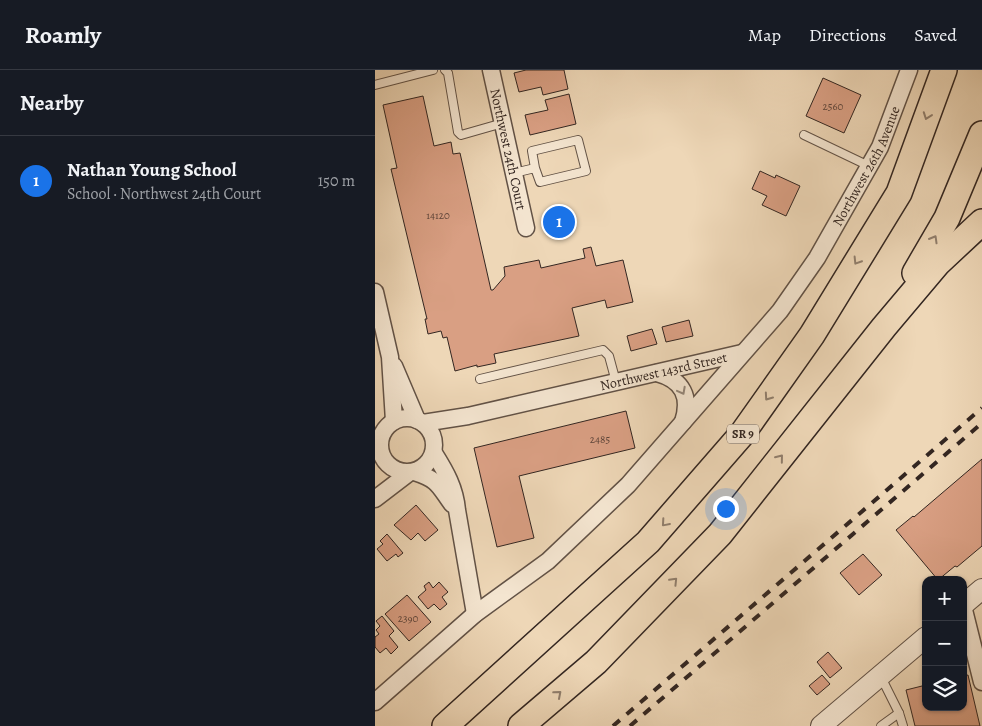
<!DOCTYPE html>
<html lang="en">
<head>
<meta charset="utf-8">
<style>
	body { margin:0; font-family:Alegreya,serif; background:#20242c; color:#f1f3f6 }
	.controls { position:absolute; right:15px; bottom:15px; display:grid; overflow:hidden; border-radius:10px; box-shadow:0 1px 4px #0004 }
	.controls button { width:45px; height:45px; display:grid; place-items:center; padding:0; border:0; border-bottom:1px solid #363941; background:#171b24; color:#f1f3f6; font:25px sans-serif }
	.you { position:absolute; left:350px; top:438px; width:18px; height:18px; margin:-12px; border:4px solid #fff; border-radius:50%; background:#1a73e8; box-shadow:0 0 0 8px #1a73e833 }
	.badge { display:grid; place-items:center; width:32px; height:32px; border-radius:50%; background:#1a73e8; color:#fff; font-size:16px; font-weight:700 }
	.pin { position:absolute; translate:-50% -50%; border:2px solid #fff; box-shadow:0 1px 5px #0006 }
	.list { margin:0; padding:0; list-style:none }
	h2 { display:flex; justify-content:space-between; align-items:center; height:65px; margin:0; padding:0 20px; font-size:21px }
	h2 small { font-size:16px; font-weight:400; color:#9ea1a6 }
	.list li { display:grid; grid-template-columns:32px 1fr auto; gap:15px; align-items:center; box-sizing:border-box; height:90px; padding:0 20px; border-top:1px solid #363941 }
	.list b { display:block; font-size:19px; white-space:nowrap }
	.list p { margin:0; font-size:16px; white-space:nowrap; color:#9ea1a6 }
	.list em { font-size:16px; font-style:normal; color:#9ea1a6 }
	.icon { flex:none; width:28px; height:28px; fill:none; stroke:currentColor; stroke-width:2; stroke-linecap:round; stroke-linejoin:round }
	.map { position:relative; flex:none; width:607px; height:656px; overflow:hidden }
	header { display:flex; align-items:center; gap:30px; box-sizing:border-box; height:70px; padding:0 25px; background:#171b24; border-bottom:1px solid #363941 }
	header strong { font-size:24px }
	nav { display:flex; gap:28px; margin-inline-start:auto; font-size:18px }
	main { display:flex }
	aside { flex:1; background:#171b24 }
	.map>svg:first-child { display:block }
	.building { fill:#d99f83; stroke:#332621 }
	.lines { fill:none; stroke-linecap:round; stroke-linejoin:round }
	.service-casing { stroke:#625246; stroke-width:10 }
	.minor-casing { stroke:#625246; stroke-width:19 }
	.tertiary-casing { stroke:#625246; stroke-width:22 }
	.primary-casing { stroke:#332621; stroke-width:28 }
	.service { stroke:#f4e5d0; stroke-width:8 }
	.minor { stroke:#f4e5d0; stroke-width:16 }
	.tertiary { stroke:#f4e5d0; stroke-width:20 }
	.primary { stroke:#eed7b7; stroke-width:25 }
	.rail { stroke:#332621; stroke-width:4; stroke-dasharray:9 9; stroke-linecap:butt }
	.oneway { stroke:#907e6c }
	.oneway2 { stroke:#948678 }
	.labels { text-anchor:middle; stroke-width:4; stroke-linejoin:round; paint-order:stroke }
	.number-label { font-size:11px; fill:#5c443a }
	.shield { fill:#f4e5d0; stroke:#6d5f56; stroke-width:1 }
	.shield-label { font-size:12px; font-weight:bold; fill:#332621 }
	.street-label { font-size:14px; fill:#332621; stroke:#f4e5d0 }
</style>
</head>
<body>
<header>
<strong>Roamly</strong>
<nav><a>Map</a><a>Directions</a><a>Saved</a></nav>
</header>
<main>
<aside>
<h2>Nearby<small></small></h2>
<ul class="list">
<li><span class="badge">1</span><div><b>Nathan Young School</b><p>School · Northwest 24th Court</p></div><em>150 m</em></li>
</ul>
</aside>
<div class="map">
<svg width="607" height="656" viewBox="0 0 607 656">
	<rect width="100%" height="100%" fill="#eed7b7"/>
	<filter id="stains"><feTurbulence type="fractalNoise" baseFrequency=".004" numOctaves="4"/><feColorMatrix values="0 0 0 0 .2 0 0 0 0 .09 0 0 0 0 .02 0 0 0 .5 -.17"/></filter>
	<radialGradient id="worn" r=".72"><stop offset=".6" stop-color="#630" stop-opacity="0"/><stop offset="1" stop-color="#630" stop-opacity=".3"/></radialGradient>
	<g class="building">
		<polygon points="151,0 189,0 193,19 168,25 166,17 144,22 139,3"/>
		<polygon points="448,8 486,25 469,63 431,46"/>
		<polygon points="194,24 201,54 155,65 150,45 173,40 170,30"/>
		<polygon points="48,26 59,76 76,72 78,84 85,83 116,220 118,220 130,206 129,197 164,190 166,198 210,188 208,179 216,177 221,196 248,190 258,232 232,238 230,230 197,238 204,266 119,284 121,293 102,297 102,295 80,301 72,267 68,268 66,261 53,264 50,249 52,249 16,99 22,98 8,35"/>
		<polygon points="385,101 400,108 401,105 425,116 411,146 387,135 392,126 377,119"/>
		<polygon points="314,250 318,266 291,272 287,257"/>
		<polygon points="277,259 282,274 256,281 252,266"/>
		<polygon points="251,341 260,378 144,406 159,468 122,477 99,378"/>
		<polygon points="607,389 607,476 582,497 580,496 563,510 521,460 538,446 539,447"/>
		<polygon points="41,435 63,460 50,471 43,463 36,470 19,455"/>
		<polygon points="12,464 28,483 23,487 21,484 12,491 2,479 8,474 5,471"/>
		<polygon points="488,484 507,505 484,525 465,503"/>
		<polygon points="54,512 58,518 64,512 73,522 67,527 72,534 65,540 59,534 53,539 43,527 51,520 49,516"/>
		<polygon points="32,525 56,552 34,571 10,544"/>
		<polygon points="7,546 19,561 14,566 23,577 16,584 11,578 5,583 0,577 0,567 4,564 1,560 5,556 1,551"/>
		<polygon points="453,582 467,598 455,608 442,592"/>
		<polygon points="447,605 455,614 442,625 434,616"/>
		<polygon points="593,605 605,656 540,656 531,620 551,615 551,637 588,637 588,606"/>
	</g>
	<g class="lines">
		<g class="service-casing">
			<g id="service">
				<polyline points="70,0 73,3 83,62 86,65 128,53"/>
				<polyline points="0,15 58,0"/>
				<polyline points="429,65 494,96"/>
				<polyline points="139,103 160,98 165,112 211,101 203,70 157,81 160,98"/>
				<polyline points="105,309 228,280 234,286 241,312"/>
				<polyline points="506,607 524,643 528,656"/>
				<polyline points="506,656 524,643"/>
			</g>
		</g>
		<g class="minor-casing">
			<g id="minor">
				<path id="s1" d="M116,0L151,158"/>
				<polyline points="0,222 15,287 19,351"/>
				<polyline points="19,296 42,350"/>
				<path d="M282,303C308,310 316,327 308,352"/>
				<circle cx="32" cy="375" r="27"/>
				<path id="s2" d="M48,353L93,346L367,283"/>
				<path d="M59,383C71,402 80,418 82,440L100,544"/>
				<path d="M39,402C64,410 63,415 77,434"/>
				<polyline points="0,429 34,403"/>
				<polyline points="588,536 607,612"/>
				<path id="s3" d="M0,632L100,544L173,491L253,415L405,241L442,188L505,77L534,0"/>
			</g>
		</g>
		<g class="tertiary-casing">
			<g id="tertiary">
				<polyline points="588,535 607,519"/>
				<polyline points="446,656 551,567"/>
			</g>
		</g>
		<g class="primary-casing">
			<g id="primary">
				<polyline points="540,203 572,148 607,64"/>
				<polyline points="70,656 273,472 367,364 437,265 524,123 569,0"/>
				<polyline points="146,656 221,592 345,464 509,257 563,193 607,152"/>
			</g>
		</g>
		<use href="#service" class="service"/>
		<use href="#minor" class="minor"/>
		<use href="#tertiary" class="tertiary"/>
		<use href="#primary" class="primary"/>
		<g class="rail">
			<polyline points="238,656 607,338"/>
			<polyline points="255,656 607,353"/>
		</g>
	</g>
	<defs><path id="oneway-chevron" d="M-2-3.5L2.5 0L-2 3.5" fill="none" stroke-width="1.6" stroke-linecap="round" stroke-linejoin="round" transform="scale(1.25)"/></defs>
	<g class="oneway">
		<use href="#oneway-chevron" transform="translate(552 46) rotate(110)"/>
		<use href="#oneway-chevron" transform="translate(559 169) rotate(-60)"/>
		<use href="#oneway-chevron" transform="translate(482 191) rotate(122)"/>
		<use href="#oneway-chevron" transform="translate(393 327) rotate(125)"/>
		<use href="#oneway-chevron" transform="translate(405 388) rotate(-51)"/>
		<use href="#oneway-chevron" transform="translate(290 453) rotate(131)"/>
		<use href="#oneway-chevron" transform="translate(299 511) rotate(-46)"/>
		<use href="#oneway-chevron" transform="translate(183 624) rotate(-41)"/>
	</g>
	<use class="oneway2" href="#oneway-chevron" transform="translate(307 321) rotate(62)"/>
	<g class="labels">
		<g class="number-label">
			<text x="458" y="40">2560</text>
			<text x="63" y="149">14120</text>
			<text x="225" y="373">2485</text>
			<text x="33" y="552">2390</text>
		</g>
		<rect class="shield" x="352" y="354.5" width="32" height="19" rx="4"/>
		<g class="shield-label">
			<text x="368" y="368">SR 9</text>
		</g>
		<g class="street-label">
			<text dy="5" stroke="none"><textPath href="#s1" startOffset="81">Northwest 24th Court</textPath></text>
			<text dy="5" stroke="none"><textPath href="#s3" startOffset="734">Northwest 26th Avenue</textPath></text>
			<text dy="5" stroke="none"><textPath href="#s2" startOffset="246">Northwest 143rd Street</textPath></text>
		</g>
	</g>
	<rect width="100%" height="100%" filter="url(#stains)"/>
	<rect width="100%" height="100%" fill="url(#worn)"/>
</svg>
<div class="controls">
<button>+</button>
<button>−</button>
<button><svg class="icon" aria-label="layers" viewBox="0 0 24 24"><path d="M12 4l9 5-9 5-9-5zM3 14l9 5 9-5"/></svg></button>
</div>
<div class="you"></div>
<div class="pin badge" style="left:184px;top:152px">1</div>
</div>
</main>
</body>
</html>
